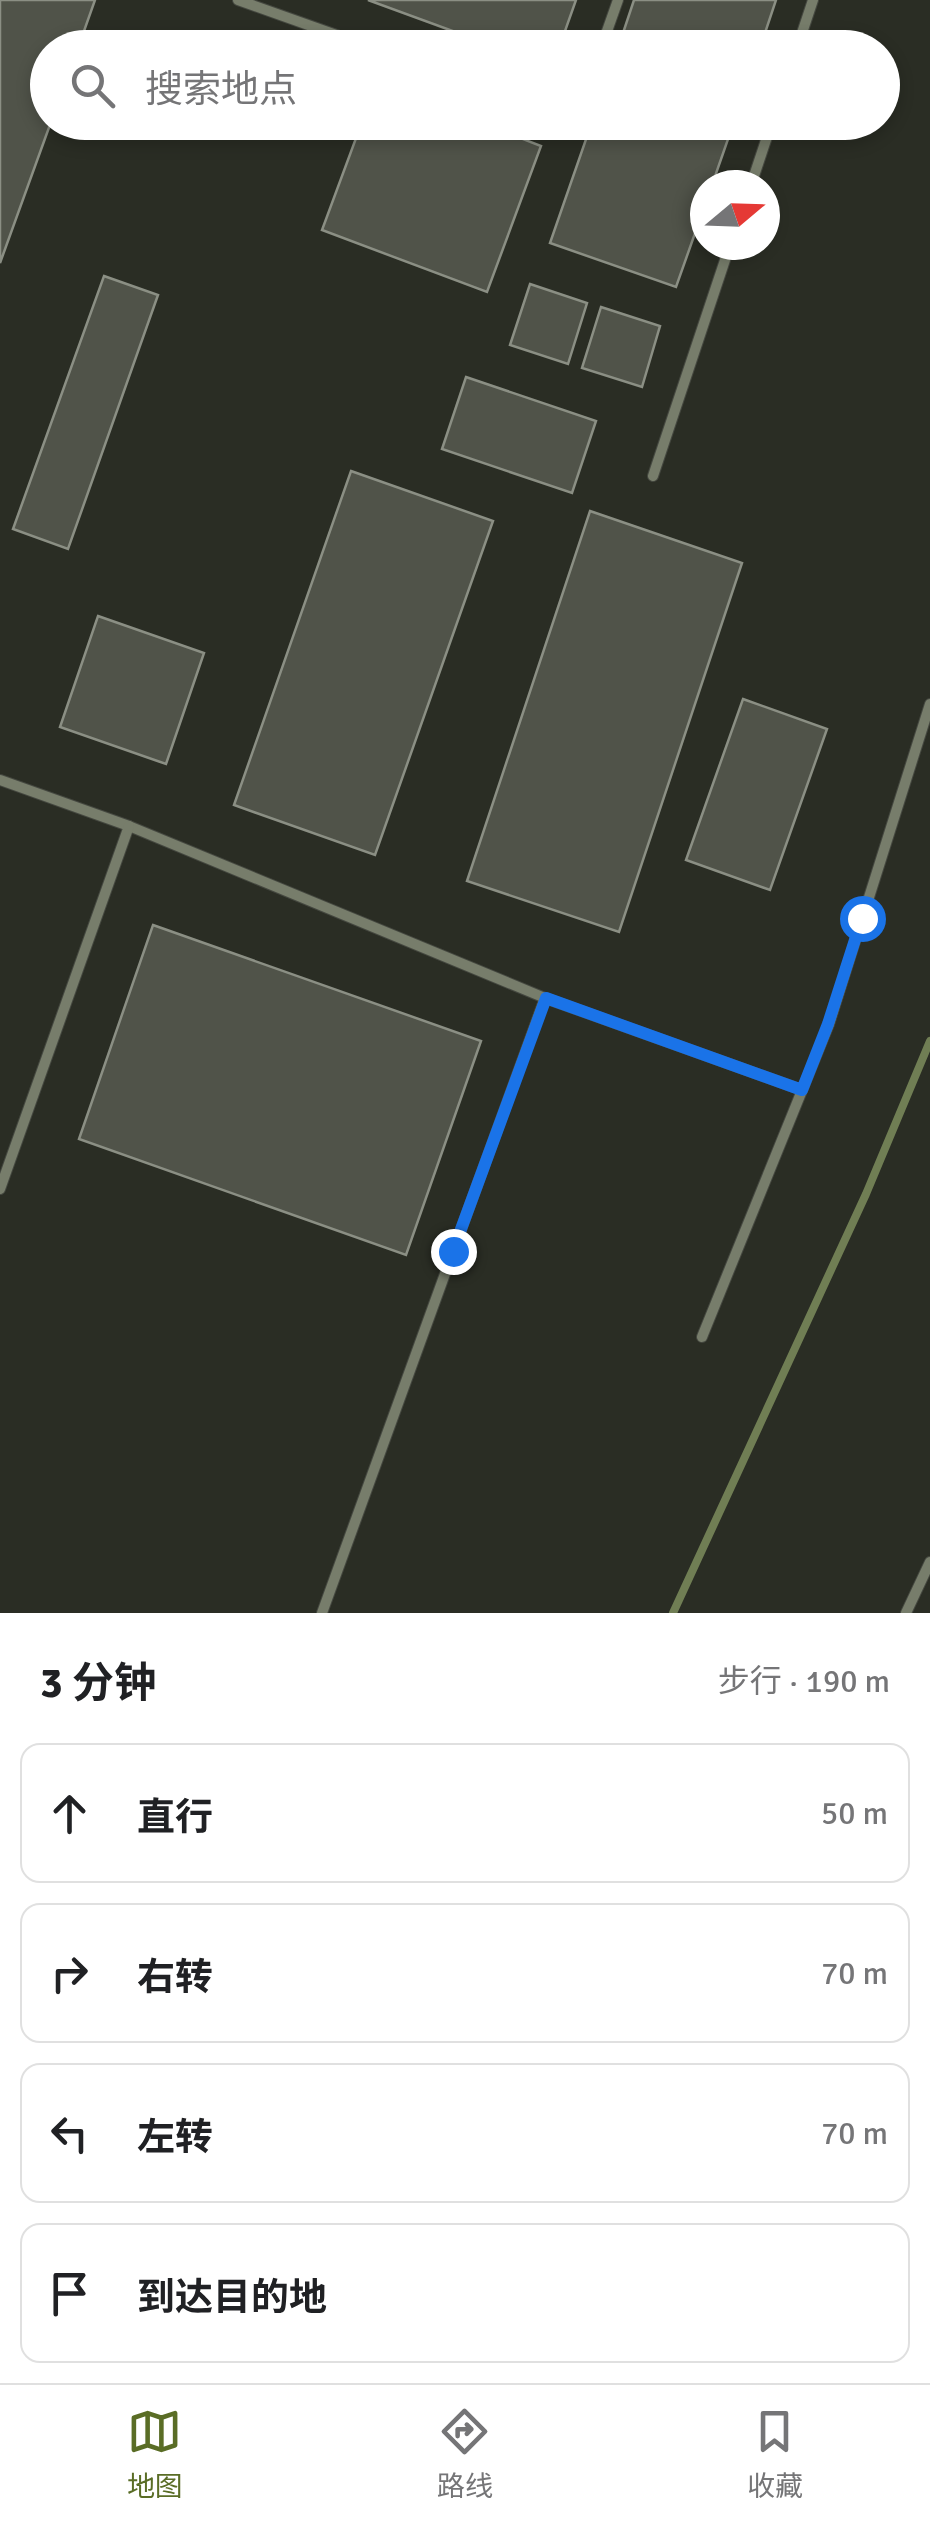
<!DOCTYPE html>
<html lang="zh">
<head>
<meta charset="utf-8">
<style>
	body { margin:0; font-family:Signika,"Noto Sans SC",sans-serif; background:#f2f2f2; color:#202124 }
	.compass { position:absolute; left:690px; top:170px; width:90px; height:90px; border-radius:50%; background:#fff; box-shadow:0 5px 15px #0003; rotate:71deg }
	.stop { position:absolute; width:30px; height:30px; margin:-22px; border:8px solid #1a73e8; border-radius:50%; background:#fff }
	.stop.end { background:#1a73e8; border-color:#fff; box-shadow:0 2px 10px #0008 }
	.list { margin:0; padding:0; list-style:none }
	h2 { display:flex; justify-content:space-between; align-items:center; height:130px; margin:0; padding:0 40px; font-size:42px }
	h2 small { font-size:32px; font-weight:400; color:#757577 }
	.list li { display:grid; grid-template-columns:65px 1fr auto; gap:30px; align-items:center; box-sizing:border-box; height:140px; margin:0 20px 20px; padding:0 20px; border:2px solid #e0e0e0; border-radius:20px }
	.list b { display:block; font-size:38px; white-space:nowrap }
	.list em { font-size:32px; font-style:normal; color:#757577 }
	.icon { flex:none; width:55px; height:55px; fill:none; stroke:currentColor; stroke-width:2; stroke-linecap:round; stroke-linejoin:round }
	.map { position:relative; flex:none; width:930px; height:1613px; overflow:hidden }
	.search { position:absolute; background:#fff; box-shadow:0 5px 15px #0003; left:30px; right:30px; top:30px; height:110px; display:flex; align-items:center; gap:25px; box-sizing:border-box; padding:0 35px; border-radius:55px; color:#757577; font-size:38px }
	.sheet { height:770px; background:#fff }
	nav { display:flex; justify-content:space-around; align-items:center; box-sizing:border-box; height:140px; border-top:2px solid #e0e0e0; background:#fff; font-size:28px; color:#757577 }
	nav a { display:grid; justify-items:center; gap:5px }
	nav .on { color:#5a6d26 }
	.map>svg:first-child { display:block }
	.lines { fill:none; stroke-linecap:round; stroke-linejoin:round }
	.stream { stroke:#707e54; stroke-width:8 }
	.building { fill:#505349; stroke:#8b8f84; stroke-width:2.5 }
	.lane-casing { stroke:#454840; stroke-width:12 }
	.lane { stroke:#777d6b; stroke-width:10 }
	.route { stroke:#1a73e8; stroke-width:12 }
</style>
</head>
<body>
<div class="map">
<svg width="930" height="1613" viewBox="0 0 930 1613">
	<rect width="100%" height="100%" fill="#2a2d24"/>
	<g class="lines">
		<polyline class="stream" points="673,1613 866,1194 930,1041"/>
	</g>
	<g class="building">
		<polygon points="0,0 95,0 78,48 48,48 48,122 51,122 0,263"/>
		<polygon points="368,0 576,0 559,48 499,48"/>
		<polygon points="634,0 776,0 760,48 618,48"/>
		<polygon points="362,122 479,122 541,146 487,292 322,230"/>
		<polygon points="592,122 734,122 712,185 705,185 705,205 676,287 550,243"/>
		<polygon points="104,276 158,295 68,549 13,529"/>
		<polygon points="530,284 587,303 568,364 510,345"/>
		<polygon points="601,307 660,326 642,387 582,368"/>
		<polygon points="466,377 596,421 572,493 442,449"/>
		<polygon points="351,471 493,521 375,855 234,805"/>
		<polygon points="590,511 742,563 619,932 467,881"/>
		<polygon points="98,616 204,653 166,764 60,727"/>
		<polygon points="743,699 827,729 770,890 686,860"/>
		<polygon points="153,925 481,1041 406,1255 79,1139"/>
	</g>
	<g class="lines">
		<g class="lane-casing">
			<g id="lane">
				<polyline points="238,0 373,48"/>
				<polyline points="601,48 618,0"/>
				<polyline points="797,48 813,0"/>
				<polyline points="751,185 772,122"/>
				<polyline points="653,476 730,245"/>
				<polyline points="0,780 129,826 545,998 802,1090"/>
				<polyline points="0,1189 129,826"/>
				<polyline points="702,1337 829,1024 930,704"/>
				<polyline points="322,1613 545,998"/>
				<polyline points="906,1613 930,1562"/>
			</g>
		</g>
		<use href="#lane" class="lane"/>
	</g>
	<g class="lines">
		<polyline class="route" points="453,1251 546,998 802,1090 828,1024 862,918"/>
	</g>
</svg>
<svg class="compass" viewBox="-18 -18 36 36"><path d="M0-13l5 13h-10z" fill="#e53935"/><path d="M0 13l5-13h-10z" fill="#757577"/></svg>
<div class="stop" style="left:862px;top:918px"></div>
<div class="stop end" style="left:453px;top:1251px"></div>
<div class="search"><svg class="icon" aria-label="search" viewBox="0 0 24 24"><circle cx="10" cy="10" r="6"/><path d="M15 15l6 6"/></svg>搜索地点</div>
</div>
<section class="sheet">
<h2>3 分钟<small>步行 · 190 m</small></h2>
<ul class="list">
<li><svg class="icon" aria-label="ahead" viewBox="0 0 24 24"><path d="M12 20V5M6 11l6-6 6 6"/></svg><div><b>直行</b></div><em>50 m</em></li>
<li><svg class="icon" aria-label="right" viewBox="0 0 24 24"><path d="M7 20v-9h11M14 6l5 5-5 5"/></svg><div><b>右转</b></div><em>70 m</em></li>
<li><svg class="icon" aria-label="left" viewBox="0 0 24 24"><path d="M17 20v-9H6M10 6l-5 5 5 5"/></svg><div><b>左转</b></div><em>70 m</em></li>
<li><svg class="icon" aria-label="arrive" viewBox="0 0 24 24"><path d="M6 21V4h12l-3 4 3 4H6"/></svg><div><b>到达目的地</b></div></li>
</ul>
</section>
<nav>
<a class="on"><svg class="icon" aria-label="map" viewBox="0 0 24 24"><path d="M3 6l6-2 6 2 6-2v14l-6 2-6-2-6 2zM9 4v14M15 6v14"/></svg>地图</a>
<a><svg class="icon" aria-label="directions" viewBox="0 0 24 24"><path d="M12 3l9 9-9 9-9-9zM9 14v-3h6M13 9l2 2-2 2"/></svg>路线</a>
<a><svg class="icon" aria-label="saved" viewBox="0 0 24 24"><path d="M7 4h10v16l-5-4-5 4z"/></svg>收藏</a>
</nav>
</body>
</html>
